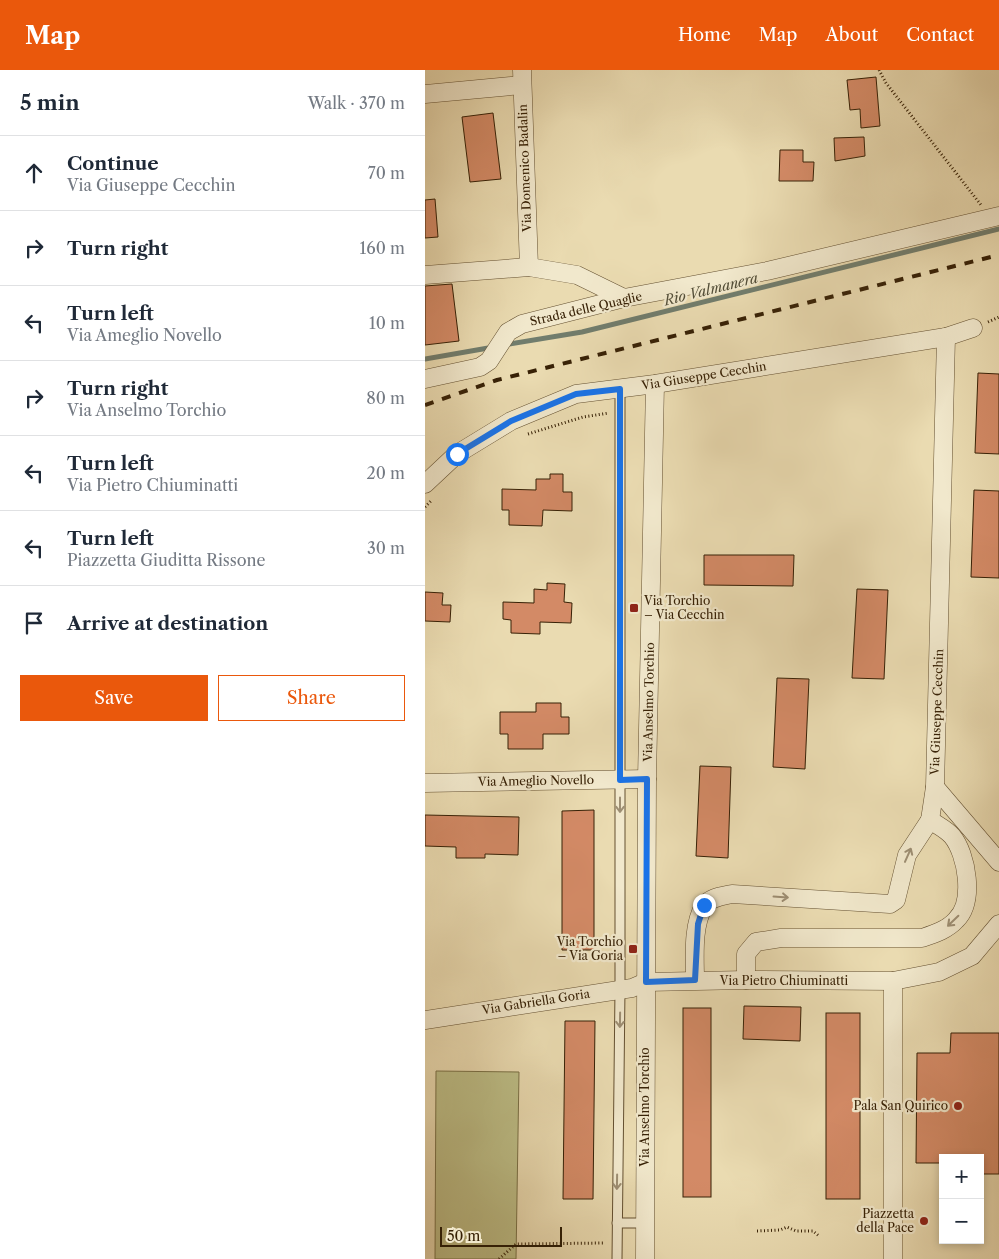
<!DOCTYPE html>
<html lang="en">
<head>
<meta charset="utf-8">
<style>
	body { margin:0; font-family:"Libre Caslon Text",serif; background:#f6f6f7; color:#1f2937 }
	.controls { position:absolute; right:15px; bottom:15px; display:grid; overflow:hidden; border-radius:0px; box-shadow:0 2px 8px #0003 }
	.controls button { width:45px; height:45px; display:grid; place-items:center; padding:0; border:0; border-bottom:1px solid #e0e1e3; background:#fff; color:#1f2937; font:25px sans-serif }
	.scale { position:absolute; left:15px; bottom:12px; width:122px; box-sizing:border-box; padding-left:5px; border:2px solid #372106; border-top:0; font-size:14px; line-height:18px; white-space:nowrap; color:#372106; -webkit-text-stroke:4px #f1e8cc; paint-order:stroke }
	.stop { position:absolute; width:15px; height:15px; margin:-11px; border:4px solid #1a73e8; border-radius:50%; background:#fff }
	.stop.end { background:#1a73e8; border-color:#fff; box-shadow:0 1px 5px #0008 }
	.list { margin:0; padding:0; list-style:none }
	h2 { display:flex; justify-content:space-between; align-items:center; height:65px; margin:0; padding:0 20px; font-size:21px }
	h2 small { font-size:16px; font-weight:400; color:#747a83 }
	.list li { display:grid; grid-template-columns:32px 1fr auto; gap:15px; align-items:center; box-sizing:border-box; height:75px; padding:0 20px; border-top:1px solid #e0e1e3 }
	.list b { display:block; font-size:19px; white-space:nowrap }
	.list p { margin:0; font-size:16px; white-space:nowrap; color:#747a83 }
	.list em { font-size:16px; font-style:normal; color:#747a83 }
	.actions { display:flex; gap:10px; padding:15px 20px }
	.actions a { flex:1; padding:11px 0; border:1px solid #ea580c; border-radius:0px; text-align:center; font-size:18px; color:#ea580c }
	.actions .main { background:#ea580c; color:#fff }
	.icon { flex:none; width:28px; height:28px; fill:none; stroke:currentColor; stroke-width:2; stroke-linecap:round; stroke-linejoin:round }
	.map { position:relative; flex:none; width:574px; height:1189px; overflow:hidden }
	header { display:flex; align-items:center; gap:30px; box-sizing:border-box; height:70px; padding:0 25px; background:#ea580c; color:#fff }
	header strong { font-size:24px }
	nav { display:flex; gap:28px; margin-inline-start:auto; font-size:18px }
	main { display:flex }
	aside { flex:1; background:#fff }
	.map>svg:first-child { display:block }
	.green { fill:#bdbe87; stroke:#7a7046 }
	.lines { fill:none; stroke-linecap:round; stroke-linejoin:round }
	.stream { stroke:#717d6d; stroke-width:5 }
	.building { fill:#d38a66; stroke:#372106 }
	.service-casing { stroke:#645031; stroke-width:11 }
	.minor-casing { stroke:#645031; stroke-width:19 }
	.path { stroke:#372106; stroke-width:3; stroke-dasharray:1 2.5; stroke-linecap:butt }
	.service { stroke:#f1e8cc; stroke-width:9 }
	.minor { stroke:#f1e8cc; stroke-width:18 }
	.rail { stroke:#372106; stroke-width:4; stroke-dasharray:9 9; stroke-linecap:butt }
	.oneway { stroke:#9d8e73 }
	.route { stroke:#1a73e8; stroke-width:6 }
	.poi-dot { fill:#8f2418; stroke:#f1e8cc; stroke-width:2 }
	.labels { text-anchor:middle; stroke-width:4.5; stroke-linejoin:round; paint-order:stroke }
	.street-label { font-size:12px; fill:#372106; stroke:#f1e8cc }
	.poi-label { font-size:12px; fill:#372106; stroke:#f1e8cc; text-anchor:end }
	.water-label { font-size:14px; font-style:italic; fill:#544f39; stroke:#f1e8cc }
</style>
</head>
<body>
<header>
<strong>Map</strong>
<nav><a>Home</a><a>Map</a><a>About</a><a>Contact</a></nav>
</header>
<main>
<aside>
<h2>5 min<small>Walk · 370 m</small></h2>
<ul class="list">
<li><svg class="icon" aria-label="ahead" viewBox="0 0 24 24"><path d="M12 20V5M6 11l6-6 6 6"/></svg><div><b>Continue</b><p>Via Giuseppe Cecchin</p></div><em>70 m</em></li>
<li><svg class="icon" aria-label="right" viewBox="0 0 24 24"><path d="M7 20v-9h11M14 6l5 5-5 5"/></svg><div><b>Turn right</b></div><em>160 m</em></li>
<li><svg class="icon" aria-label="left" viewBox="0 0 24 24"><path d="M17 20v-9H6M10 6l-5 5 5 5"/></svg><div><b>Turn left</b><p>Via Ameglio Novello</p></div><em>10 m</em></li>
<li><svg class="icon" aria-label="right" viewBox="0 0 24 24"><path d="M7 20v-9h11M14 6l5 5-5 5"/></svg><div><b>Turn right</b><p>Via Anselmo Torchio</p></div><em>80 m</em></li>
<li><svg class="icon" aria-label="left" viewBox="0 0 24 24"><path d="M17 20v-9H6M10 6l-5 5 5 5"/></svg><div><b>Turn left</b><p>Via Pietro Chiuminatti</p></div><em>20 m</em></li>
<li><svg class="icon" aria-label="left" viewBox="0 0 24 24"><path d="M17 20v-9H6M10 6l-5 5 5 5"/></svg><div><b>Turn left</b><p>Piazzetta Giuditta Rissone</p></div><em>30 m</em></li>
<li><svg class="icon" aria-label="arrive" viewBox="0 0 24 24"><path d="M6 21V4h12l-3 4 3 4H6"/></svg><div><b>Arrive at destination</b></div></li>
</ul>
<div class="actions"><a class="main">Save</a><a>Share</a></div>
</aside>
<div class="map">
<svg width="574" height="1189" viewBox="0 0 574 1189">
	<rect width="100%" height="100%" fill="#eadbb1"/>
	<filter id="stains"><feTurbulence type="fractalNoise" baseFrequency=".004" numOctaves="4"/><feColorMatrix values="0 0 0 0 .2 0 0 0 0 .09 0 0 0 0 .02 0 0 0 .5 -.17"/></filter>
	<radialGradient id="worn" r=".72"><stop offset=".6" stop-color="#630" stop-opacity="0"/><stop offset="1" stop-color="#630" stop-opacity=".3"/></radialGradient>
	<polygon class="green" points="11,1001 94,1002 91,1189 10,1189"/>
	<g class="lines">
		<g class="stream">
			<polyline points="79,275 157,262 574,159"/>
			<polyline points="0,289 69,277"/>
		</g>
	</g>
	<g class="building">
		<polygon points="451,7 455,56 436,58 435,39 425,40 422,10"/>
		<polygon points="68,43 76,109 45,112 37,47"/>
		<polygon points="439,67 440,86 410,91 409,68"/>
		<polygon points="355,80 378,80 378,92 389,92 388,111 354,111"/>
		<polygon points="10,129 13,167 0,168 0,130"/>
		<polygon points="27,214 34,271 0,275 0,216"/>
		<polygon points="553,303 574,304 574,384 550,383"/>
		<polygon points="125,404 138,404 138,422 147,422 147,441 118,440 117,456 84,455 84,440 77,440 77,419 111,420 111,409 125,409"/>
		<polygon points="549,420 574,421 574,508 546,507"/>
		<polygon points="279,485 369,485 368,516 279,515"/>
		<polygon points="122,513 140,514 139,532 147,533 146,553 115,552 115,564 86,563 86,550 78,549 78,532 109,533 109,519 122,520"/>
		<polygon points="432,519 463,520 459,609 427,608"/>
		<polygon points="0,522 18,523 17,535 26,535 25,552 0,551"/>
		<polygon points="352,608 384,609 380,699 348,697"/>
		<polygon points="111,633 136,633 136,647 144,647 144,664 118,664 118,679 83,679 83,664 75,664 75,642 111,642"/>
		<polygon points="275,696 306,697 303,788 271,786"/>
		<polygon points="169,740 169,880 137,880 137,741"/>
		<polygon points="0,745 94,747 93,785 60,784 60,788 31,788 31,777 0,776"/>
		<polygon points="319,936 376,937 375,971 318,969"/>
		<rect x="258" y="938" width="28" height="189"/>
		<rect x="401" y="943" width="34" height="186"/>
		<polygon points="140,951 170,951 168,1129 138,1129"/>
		<polygon points="526,963 574,963 574,1104 555,1104 555,1088 518,1088 518,1093 491,1093 492,983 525,983"/>
	</g>
	<g class="lines">
		<g class="service-casing">
			<g id="service">
				<polyline points="192,1153 219,1153"/>
				<polyline points="192,1189 195,919 195,319"/>
			</g>
		</g>
		<g class="minor-casing">
			<g id="minor">
				<polyline points="97,0 104,197"/>
				<polyline points="0,24 97,15"/>
				<polyline points="0,205 104,197 152,205 199,228"/>
				<polyline points="0,309 55,297 64,291 83,262 97,254 199,228 342,201 574,146"/>
				<polyline points="0,414 32,384 86,351 151,324 230,314 521,267 548,258"/>
				<polyline points="0,713 222,709"/>
				<polyline points="510,717 574,792"/>
				<polyline points="505,750 510,717 521,267"/>
				<path d="M270,910C270,888 267,856 279,836C285,827 298,826 307,824L465,834L471,830L482,785L505,750C512,755 521,759 527,766C542,784 550,832 531,850C522,860 509,864 497,868H356L331,872L321,884V910"/>
				<polyline points="468,911 468,1189"/>
				<polyline points="0,950 207,918 221,912 321,910 468,911 514,902 547,886 574,854"/>
				<polyline points="220,1189 222,709 230,314"/>
			</g>
		</g>
		<g class="path">
			<polyline points="454,0 461,13 556,135"/>
			<polyline points="563,252 574,247"/>
			<polyline points="103,364 158,347 184,343"/>
			<polyline points="0,437 7,430"/>
			<polyline points="332,1161 355,1160 362,1157 371,1161 388,1161 394,1166"/>
			<polyline points="74,1189 91,1174 180,1173"/>
		</g>
		<use href="#service" class="service"/>
		<use href="#minor" class="minor"/>
		<polyline class="rail" points="0,335 72,310 574,185"/>
	</g>
	<defs><path id="oneway-shaft" d="M-6 0H5M1.5-3L5.5 0L1.5 3" fill="none" stroke-width="1.6" stroke-linecap="round" stroke-linejoin="round" transform="scale(1.25)"/></defs>
	<g class="oneway">
		<use href="#oneway-shaft" transform="translate(195 735) rotate(90)"/>
		<use href="#oneway-shaft" transform="translate(483 785) rotate(-66)"/>
		<use href="#oneway-shaft" transform="translate(356 827) rotate(4)"/>
		<use href="#oneway-shaft" transform="translate(528 851) rotate(136)"/>
		<use href="#oneway-shaft" transform="translate(195 950) rotate(91)"/>
		<use href="#oneway-shaft" transform="translate(192 1112) rotate(91)"/>
	</g>
	<g class="lines">
		<polyline class="route" points="32,384 86,351 151,324 195,319 195,710 222,709 221,912 270,910 273,854 279,835"/>
	</g>
	<g class="poi-dot">
		<rect x="204" y="533" width="10" height="10" rx="2.5"/>
		<rect x="203" y="874" width="10" height="10" rx="2.5"/>
		<circle cx="533" cy="1036" r="5"/>
		<circle cx="499" cy="1151" r="5"/>
	</g>
	<g class="labels">
		<g class="street-label">
			<text transform="translate(100 98) rotate(-92)" y="4">Via Domenico Badalin</text>
			<text transform="translate(161 239) rotate(-13)" y="4">Strada delle Quaglie</text>
			<text transform="translate(279 306) rotate(-9)" y="4">Via Giuseppe Cecchin</text>
			<text transform="translate(224 632) rotate(-89)" y="4">Via Anselmo Torchio</text>
			<text transform="translate(512 642) rotate(-88)" y="4">Via Giuseppe Cecchin</text>
			<text transform="translate(111 711) rotate(-1)" y="4">Via Ameglio Novello</text>
			<text x="359" y="915">Via Pietro Chiuminatti</text>
			<text transform="translate(111 932) rotate(-9)" y="4">Via Gabriella Goria</text>
			<text transform="translate(220 1037) rotate(-90)" y="4">Via Anselmo Torchio</text>
		</g>
		<g class="poi-label">
			<text x="219" y="535" text-anchor="start">Via Torchio<tspan x="219" dy="14">– Via Cecchin</tspan></text>
			<text x="198" y="876">Via Torchio<tspan x="198" dy="14">– Via Goria</tspan></text>
			<text x="523" y="1040">Pala San Quirico</text>
			<text x="489" y="1148">Piazzetta<tspan x="489" dy="14">della Pace</tspan></text>
		</g>
		<g class="water-label">
			<text transform="translate(286 219) rotate(-14)" y="5">Rio Valmanera</text>
		</g>
	</g>
	<rect width="100%" height="100%" filter="url(#stains)"/>
	<rect width="100%" height="100%" fill="url(#worn)"/>
</svg>
<div class="controls">
<button>+</button>
<button>−</button>
</div>
<div class="scale">50 m</div>
<div class="stop" style="left:32px;top:384px"></div>
<div class="stop end" style="left:279px;top:835px"></div>
</div>
</main>
</body>
</html>
